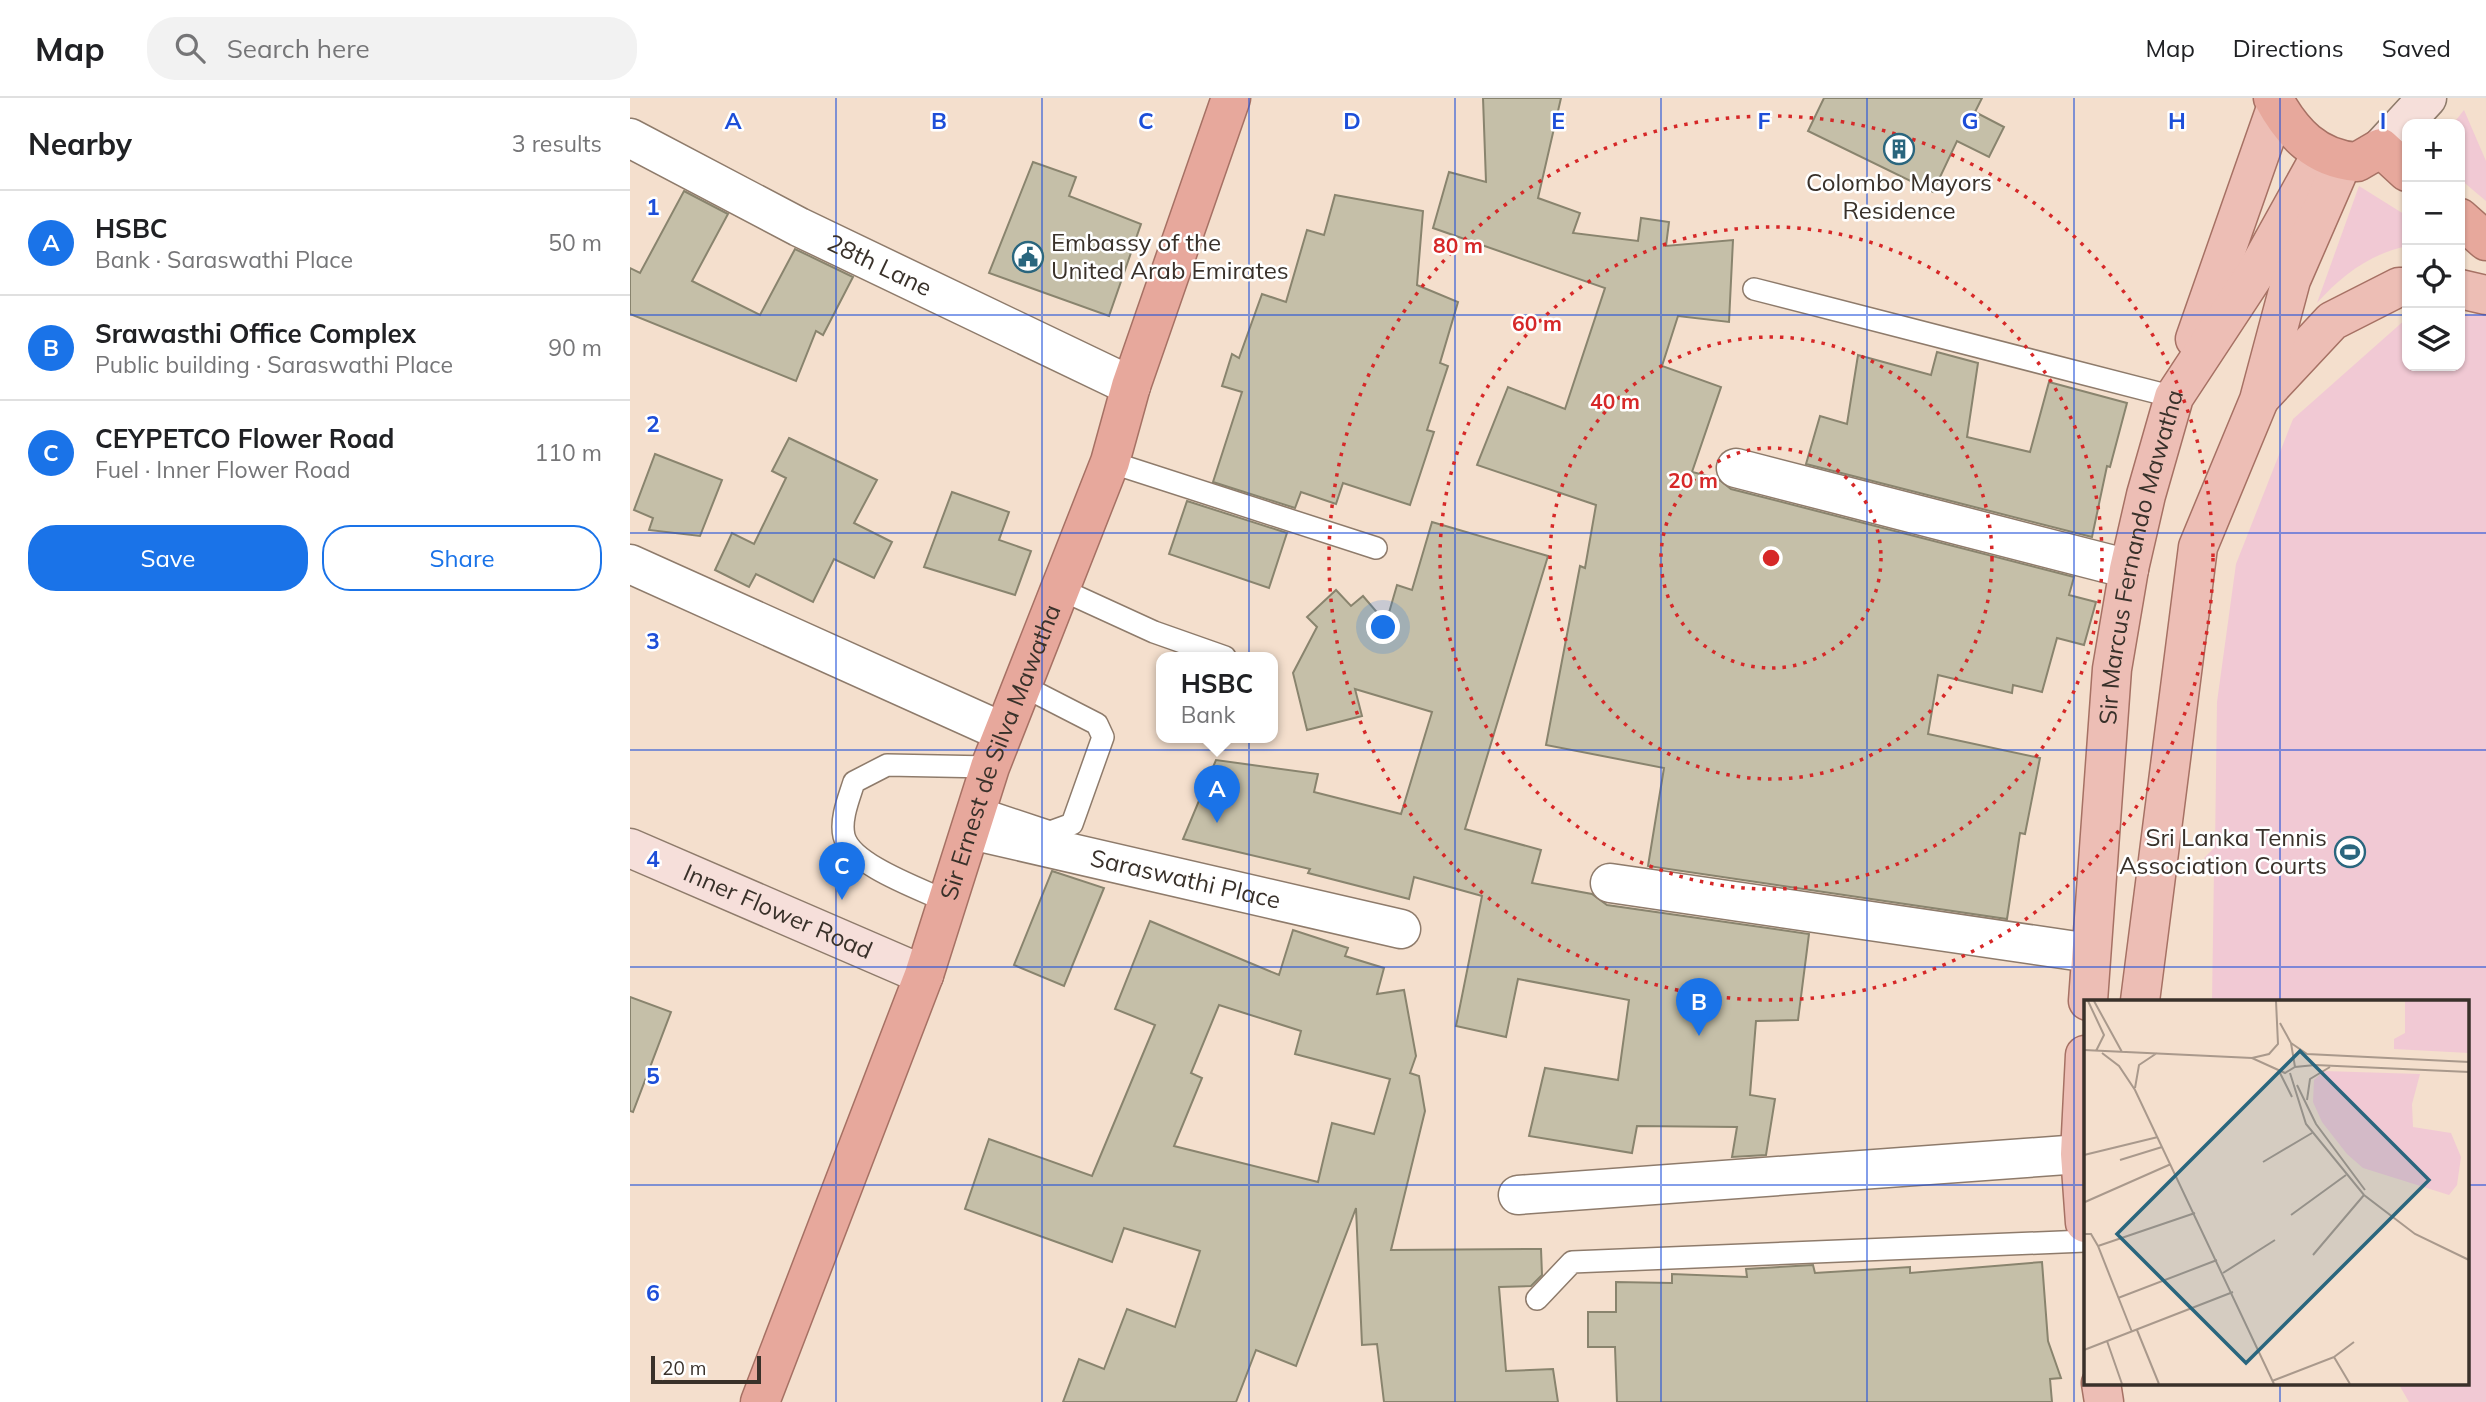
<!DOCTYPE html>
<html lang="en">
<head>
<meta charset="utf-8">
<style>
	body { margin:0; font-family:Mulish,sans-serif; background:#f2f2f2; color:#202124 }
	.controls { position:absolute; right:21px; top:21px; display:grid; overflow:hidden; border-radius:14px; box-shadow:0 2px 5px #0004 }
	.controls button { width:63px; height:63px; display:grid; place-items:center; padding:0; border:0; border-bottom:2px solid #e0e0e0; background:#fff; color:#202124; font:35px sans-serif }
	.scale { position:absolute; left:21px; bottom:18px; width:110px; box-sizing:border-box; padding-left:7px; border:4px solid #39312a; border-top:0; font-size:19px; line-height:24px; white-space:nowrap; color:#39312a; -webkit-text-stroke:5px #fff; paint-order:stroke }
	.you { position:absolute; left:754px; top:530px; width:24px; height:24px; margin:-18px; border:5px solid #fff; border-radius:50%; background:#1a73e8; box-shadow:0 0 0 10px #1a73e833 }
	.badge { display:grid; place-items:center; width:46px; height:46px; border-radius:50%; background:#1a73e8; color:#fff; font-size:23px; font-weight:700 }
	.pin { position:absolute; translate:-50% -58px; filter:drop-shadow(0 2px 4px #0008) }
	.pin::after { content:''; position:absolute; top:37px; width:24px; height:21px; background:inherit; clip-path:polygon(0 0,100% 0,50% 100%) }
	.popup { position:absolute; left:526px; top:554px; width:122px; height:91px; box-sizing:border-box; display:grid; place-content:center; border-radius:14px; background:#fff; filter:drop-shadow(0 2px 5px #0005); font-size:23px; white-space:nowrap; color:#757577 }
	.popup b { font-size:26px; color:#202124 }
	.popup::after { content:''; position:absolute; left:50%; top:100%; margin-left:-14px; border:14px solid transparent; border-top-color:#fff }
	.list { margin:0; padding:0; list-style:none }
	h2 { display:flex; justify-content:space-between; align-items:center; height:91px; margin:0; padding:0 28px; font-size:30px }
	h2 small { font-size:23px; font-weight:400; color:#757577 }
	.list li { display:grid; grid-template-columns:46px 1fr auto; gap:21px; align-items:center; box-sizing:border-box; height:105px; padding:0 28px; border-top:2px solid #e0e0e0 }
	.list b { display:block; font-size:26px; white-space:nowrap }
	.list p { margin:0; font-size:23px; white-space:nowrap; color:#757577 }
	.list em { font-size:23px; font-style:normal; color:#757577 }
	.actions { display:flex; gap:14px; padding:21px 28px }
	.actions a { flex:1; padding:16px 0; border:2px solid #1a73e8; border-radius:28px; text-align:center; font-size:24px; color:#1a73e8 }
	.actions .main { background:#1a73e8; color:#fff }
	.icon { flex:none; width:38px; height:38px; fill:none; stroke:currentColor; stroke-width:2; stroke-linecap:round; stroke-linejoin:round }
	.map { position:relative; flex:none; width:1856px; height:1304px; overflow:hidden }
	header { display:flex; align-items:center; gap:42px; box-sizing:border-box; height:98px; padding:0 35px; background:#fff; border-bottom:2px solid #e0e0e0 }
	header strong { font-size:33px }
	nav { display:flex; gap:38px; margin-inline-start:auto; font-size:24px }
	.search { width:490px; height:63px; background:#f2f2f2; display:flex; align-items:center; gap:18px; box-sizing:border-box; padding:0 24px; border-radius:28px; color:#757577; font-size:26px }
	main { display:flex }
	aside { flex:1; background:#fff }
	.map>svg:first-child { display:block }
	.green { fill:#f1c9d4 }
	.building { fill:#c5bfa8; stroke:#89846e; stroke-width:2; fill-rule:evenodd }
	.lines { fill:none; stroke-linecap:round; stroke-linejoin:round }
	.service-casing { stroke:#8e7b6b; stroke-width:24 }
	.minor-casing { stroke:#8e7b6b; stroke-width:41 }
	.secondary-casing { stroke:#8e7b6b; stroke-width:41 }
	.primary-casing { stroke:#a67164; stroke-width:41 }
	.trunk-casing { stroke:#a67164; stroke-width:41 }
	.service { stroke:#fff; stroke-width:21 }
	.minor { stroke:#fff; stroke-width:38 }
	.secondary { stroke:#f6dfda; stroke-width:38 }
	.primary { stroke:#edbeb5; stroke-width:38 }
	.trunk { stroke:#e7a89c; stroke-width:38 }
	.grid { fill:none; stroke:#1d4ed8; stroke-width:2; stroke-opacity:0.55 }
	.ring { fill:none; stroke:#d62828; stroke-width:3.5; stroke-dasharray:3.5 7 }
	.labels { text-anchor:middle; stroke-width:5; stroke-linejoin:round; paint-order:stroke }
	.poi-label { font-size:24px; fill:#39312a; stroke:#fff }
	.street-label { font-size:24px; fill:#39312a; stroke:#fff }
	.inset-road { fill:none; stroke:#a9998c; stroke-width:2 }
	.view { fill:#2a667e; fill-opacity:0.15; stroke:#2a667e; stroke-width:3.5 }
	.inset-edge { fill:none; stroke:#39312a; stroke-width:3.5 }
	.grid-label { font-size:23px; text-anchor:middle; font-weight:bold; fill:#1d4ed8; stroke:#fff; stroke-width:5; stroke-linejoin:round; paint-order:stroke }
	.centre { fill:#d62828; stroke:#fff; stroke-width:3.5 }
	.ring-label { font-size:21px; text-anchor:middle; font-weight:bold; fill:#d62828; stroke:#fff; stroke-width:5; stroke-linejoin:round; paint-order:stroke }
</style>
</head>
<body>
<header>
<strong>Map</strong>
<div class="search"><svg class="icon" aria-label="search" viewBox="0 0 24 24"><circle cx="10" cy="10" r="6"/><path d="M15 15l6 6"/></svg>Search here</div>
<nav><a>Map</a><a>Directions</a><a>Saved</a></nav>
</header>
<main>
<aside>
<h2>Nearby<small>3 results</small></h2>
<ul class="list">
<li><span class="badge">A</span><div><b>HSBC</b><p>Bank · Saraswathi Place</p></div><em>50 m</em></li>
<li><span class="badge">B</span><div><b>Srawasthi Office Complex</b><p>Public building · Saraswathi Place</p></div><em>90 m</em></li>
<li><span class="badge">C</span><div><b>CEYPETCO Flower Road</b><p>Fuel · Inner Flower Road</p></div><em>110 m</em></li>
</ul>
<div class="actions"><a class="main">Save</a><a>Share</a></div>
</aside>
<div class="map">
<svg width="1856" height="1304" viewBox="0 0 1856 1304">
	<rect width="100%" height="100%" fill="#f4dfcd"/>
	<g class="green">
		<polygon points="1834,12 1856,63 1856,103 1830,81 1830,26 1823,26"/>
		<path d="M1729,88L1777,118V148C1740,156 1712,177 1687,205Z"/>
		<polygon points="1830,216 1856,217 1856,1304 1779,1304 1768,1285 1837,1285 1837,903 1582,903 1584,771 1574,760 1585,749 1587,604 1606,466 1663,321 1777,220 1777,268 1830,268"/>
	</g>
	<g class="building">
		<polygon points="853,0 931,0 908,100 950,115 943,135 1008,143 1011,120 1039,124 1036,148 1103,142 1099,224 1048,218 1032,268 1091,289 1062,374 1087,380 1101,391 1444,479 1439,497 1466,504 1454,547 1427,540 1412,594 1383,587 1382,595 1308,577 1298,636 1410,660 1395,736 1390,735 1377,821 1018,768 1034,670 916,647 950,468 955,470 966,407 847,367 878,289 935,311 975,190 803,130 819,74 856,84"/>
		<polygon points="1194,0 1352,0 1345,14 1374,29 1359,59 1327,43 1303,94 1178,33"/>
		<polygon points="403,64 446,79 439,98 511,126 479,218 359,175"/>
		<polygon points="54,93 98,116 62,183 130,217 165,151 223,179 193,237 186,233 166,283 0,216 0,170 10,175"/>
		<polygon points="705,97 793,113 787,187 828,204 810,265 818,268 797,332 804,334 780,407 713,385 706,406 671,394 665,410 583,384 612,294 592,288 602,256 609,260 632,196 656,204 677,132 694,137"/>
		<polygon points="1307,254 1348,265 1337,339 1400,354 1419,284 1497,305 1480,369 1477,368 1462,439 1176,366 1190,318 1217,326 1228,257 1301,277"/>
		<polygon points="159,340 247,382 224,425 262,444 244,480 204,461 183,504 126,476 119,489 85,472 102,435 124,446 156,380 142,373"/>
		<polygon points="25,356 92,382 70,438 19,432 23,420 4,412"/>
		<polygon points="322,394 379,414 369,442 401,453 385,497 294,469"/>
		<polygon points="557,403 657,435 639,490 539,456"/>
		<polygon points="802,424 918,458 835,731 911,752 902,785 962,796 977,807 1179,836 1168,922 1126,923 1120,997 1145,1001 1136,1057 1102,1059 1107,1029 1007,1028 1002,1055 899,1038 915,970 988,982 999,902 888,881 876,939 826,928 852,798 784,779 779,801 678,775 680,771 553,741 586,662 688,676 684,694 771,716 802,614 725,591 732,618 677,632 663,575 687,529 677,519 706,492 721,508 733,498 756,525 767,487 782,492"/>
		<polygon points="422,773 474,790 434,888 384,867"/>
		<path d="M520,823L649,877L663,832L718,850L715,858L754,870L747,896L774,892L786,958L780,975L789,978L795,1013L761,1152L911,1151L912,1177L901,1188L869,1189L876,1273L923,1271L928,1304H754L747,1246L732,1247L726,1110L666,1268L626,1252L606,1304H433L449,1261L474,1271L497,1211L545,1229L570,1153L494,1130L482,1164L335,1111L359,1041L462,1078L525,927L485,911ZM589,907L671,933L665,956L760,981L744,1036L702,1025L688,1084L544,1048L572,980L561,975Z"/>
		<polygon points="0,899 41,914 3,1014 0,1013"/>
		<polygon points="1412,1164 1418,1243 1431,1280 1420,1281 1422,1304 987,1304 985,1249 958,1249 958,1214 986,1214 986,1184 1042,1185 1042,1176 1117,1179 1116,1171 1183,1167 1185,1175 1280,1169 1280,1175"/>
	</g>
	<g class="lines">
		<g class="service-casing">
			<g id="service">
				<polyline points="1124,191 1544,299"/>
				<polyline points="480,364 746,450"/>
				<polyline points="430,491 524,534 595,559"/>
				<polyline points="348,710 420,734 442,726 473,639 467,626 391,587"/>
				<path d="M318,804C291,791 221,767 214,738C210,721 219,700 224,684L257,667L360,669"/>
				<polyline points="907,1201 942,1164 1455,1143"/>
			</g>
		</g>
		<g class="minor-casing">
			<g id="minor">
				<path id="s1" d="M0,40L169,129L501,288"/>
				<polyline points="1106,370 1499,471"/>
				<polyline points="0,466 373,634"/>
				<path id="s2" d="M341,732L771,831"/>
				<polyline points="980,785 1460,855"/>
				<polyline points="888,1097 1450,1056"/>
			</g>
		</g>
		<g class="secondary-casing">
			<g id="secondary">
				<polyline points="1751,50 1797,0"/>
				<path id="s3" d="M0,750L294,877"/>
			</g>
		</g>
		<g class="primary-casing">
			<g id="primary">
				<polyline points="1830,191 1856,197"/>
				<polyline points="1565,241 1647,7"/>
				<polyline points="1631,299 1702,223 1769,189 1777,189"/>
				<path id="s4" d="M1458,903L1482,571L1499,471L1516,397L1544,299L1625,176L1691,57"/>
				<polyline points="1510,903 1568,449 1629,302 1661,182 1712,65"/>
				<polyline points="1455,957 1450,1056 1455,1125"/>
				<polyline points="1471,1285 1474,1304"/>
			</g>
		</g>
		<g class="trunk-casing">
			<g id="trunk">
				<path d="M1643,0C1662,35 1686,61 1727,64L1751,50L1777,74"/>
				<polyline points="1830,120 1856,143"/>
				<path id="s5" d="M130,1304L294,877L360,669L480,364L501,288L601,0"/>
			</g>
		</g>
		<use href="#service" class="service"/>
		<use href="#minor" class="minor"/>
		<use href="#secondary" class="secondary"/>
		<use href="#primary" class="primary"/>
		<use href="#trunk" class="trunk"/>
	</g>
	<path class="grid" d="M206,0V1304M412,0V1304M619,0V1304M825,0V1304M1031,0V1304M1237,0V1304M1444,0V1304M1650,0V903M0,217H1777M1830,217H1856M0,435H1856M0,652H1856M0,869H1856M0,1087H1455M1837,1087H1856M1650,1285V1304"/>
	<g class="ring">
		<circle cx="1141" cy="460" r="110"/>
		<circle cx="1141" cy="460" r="221"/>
		<circle cx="1141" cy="460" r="331"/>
		<circle cx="1141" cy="460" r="442"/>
	</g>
	<defs>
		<g id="building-ring" transform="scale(1.575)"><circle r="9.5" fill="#fff" stroke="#2a667e" stroke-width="1.5"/><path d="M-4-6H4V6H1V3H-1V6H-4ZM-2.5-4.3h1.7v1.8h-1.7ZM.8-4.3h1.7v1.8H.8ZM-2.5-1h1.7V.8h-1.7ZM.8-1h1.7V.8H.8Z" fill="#2a667e"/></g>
		<g id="civic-ring" transform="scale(1.575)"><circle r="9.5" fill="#fff" stroke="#2a667e" stroke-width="1.5"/><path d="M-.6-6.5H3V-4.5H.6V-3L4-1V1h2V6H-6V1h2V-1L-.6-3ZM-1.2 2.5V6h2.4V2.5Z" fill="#2a667e"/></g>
		<g id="stadium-ring" transform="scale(1.575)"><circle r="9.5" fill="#fff" stroke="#2a667e" stroke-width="1.5"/><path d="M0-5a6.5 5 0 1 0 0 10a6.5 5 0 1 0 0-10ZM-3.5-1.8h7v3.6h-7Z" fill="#2a667e"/></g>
	</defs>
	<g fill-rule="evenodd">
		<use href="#building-ring" x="1269" y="51"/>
		<use href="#civic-ring" x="398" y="159"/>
		<use href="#stadium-ring" x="1720" y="754"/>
	</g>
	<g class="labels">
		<g class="poi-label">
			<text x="1269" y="93">Colombo Mayors<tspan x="1269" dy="28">Residence</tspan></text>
			<text x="421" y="153" text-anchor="start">Embassy of the<tspan x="421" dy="28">United Arab Emirates</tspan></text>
			<text x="1697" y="748" text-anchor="end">Sri Lanka Tennis<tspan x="1697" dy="28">Association Courts</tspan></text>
		</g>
		<g class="street-label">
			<text dy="8" stroke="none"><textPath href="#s1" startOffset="280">28th Lane</textPath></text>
			<text dy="8" stroke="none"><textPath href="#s4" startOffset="448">Sir Marcus Fernando Mawatha</textPath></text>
			<text dy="8" stroke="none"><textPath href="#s5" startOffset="693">Sir Ernest de Silva Mawatha</textPath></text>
			<text dy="8" stroke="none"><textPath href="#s2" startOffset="220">Saraswathi Place</textPath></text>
			<text dy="8" stroke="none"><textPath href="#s3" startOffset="161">Inner Flower Road</textPath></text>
		</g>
	</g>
	<g transform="translate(1454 902)">
		<rect width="385" height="385" fill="#f4dfcd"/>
		<path d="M321,1H385V53L310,49V39L321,33ZM240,71L336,74L328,104L329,127L367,133L377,157L373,185L365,195L279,168L263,154L238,122L229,102L230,80Z" fill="#f1c9d4"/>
		<path class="inset-road" d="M4,1L20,35L12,51M10,1L38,52M196,23L207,43L211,67M207,43L223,54L385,62M0,50L168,58L201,73L211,67L231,65L385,72M18,53L35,66L51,90L190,384M168,58L185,54L194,44L192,1M196,73L208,97M206,73L222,124L280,195L331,234L385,260M213,85L232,124L281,190M51,88L55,65L73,53M223,100L226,79L246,67M0,155L74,137M36,160L78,147M179,162L228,133M1,202L87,164M207,215L262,175M0,234H7L14,246L48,332M14,246L111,213M229,255L280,195M139,273L191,240M34,298L133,260M53,330L75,384M23,341L38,384M0,350L149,292M250,357L270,342M188,381L250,357L266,384"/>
		<path class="view" d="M216,51L345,180L162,363L33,234Z"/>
		<rect width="385" height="385" class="inset-edge"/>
	</g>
	<g class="grid-label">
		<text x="103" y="31">A</text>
		<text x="309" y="31">B</text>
		<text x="516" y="31">C</text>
		<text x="722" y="31">D</text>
		<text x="928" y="31">E</text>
		<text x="1134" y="31">F</text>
		<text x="1340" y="31">G</text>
		<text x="1547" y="31">H</text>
		<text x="1753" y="31">I</text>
		<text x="23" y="117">1</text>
		<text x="23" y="334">2</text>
		<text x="23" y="551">3</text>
		<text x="23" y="769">4</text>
		<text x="23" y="986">5</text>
		<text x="23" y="1203">6</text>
	</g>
	<circle cx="1141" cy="460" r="10" class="centre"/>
	<g class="ring-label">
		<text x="828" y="155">80 m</text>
		<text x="907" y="233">60 m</text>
		<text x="985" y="311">40 m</text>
		<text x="1063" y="390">20 m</text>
	</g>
</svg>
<div class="controls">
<button>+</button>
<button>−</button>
<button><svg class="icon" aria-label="locate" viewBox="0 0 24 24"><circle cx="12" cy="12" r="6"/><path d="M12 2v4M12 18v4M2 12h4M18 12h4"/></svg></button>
<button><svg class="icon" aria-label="layers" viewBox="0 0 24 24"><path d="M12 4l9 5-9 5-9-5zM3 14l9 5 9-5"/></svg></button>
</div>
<div class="scale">20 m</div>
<div class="you"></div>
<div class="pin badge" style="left:587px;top:725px">A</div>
<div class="popup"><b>HSBC</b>Bank</div>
<div class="pin badge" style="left:1069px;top:938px">B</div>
<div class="pin badge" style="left:212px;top:802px">C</div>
</div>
</main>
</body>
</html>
